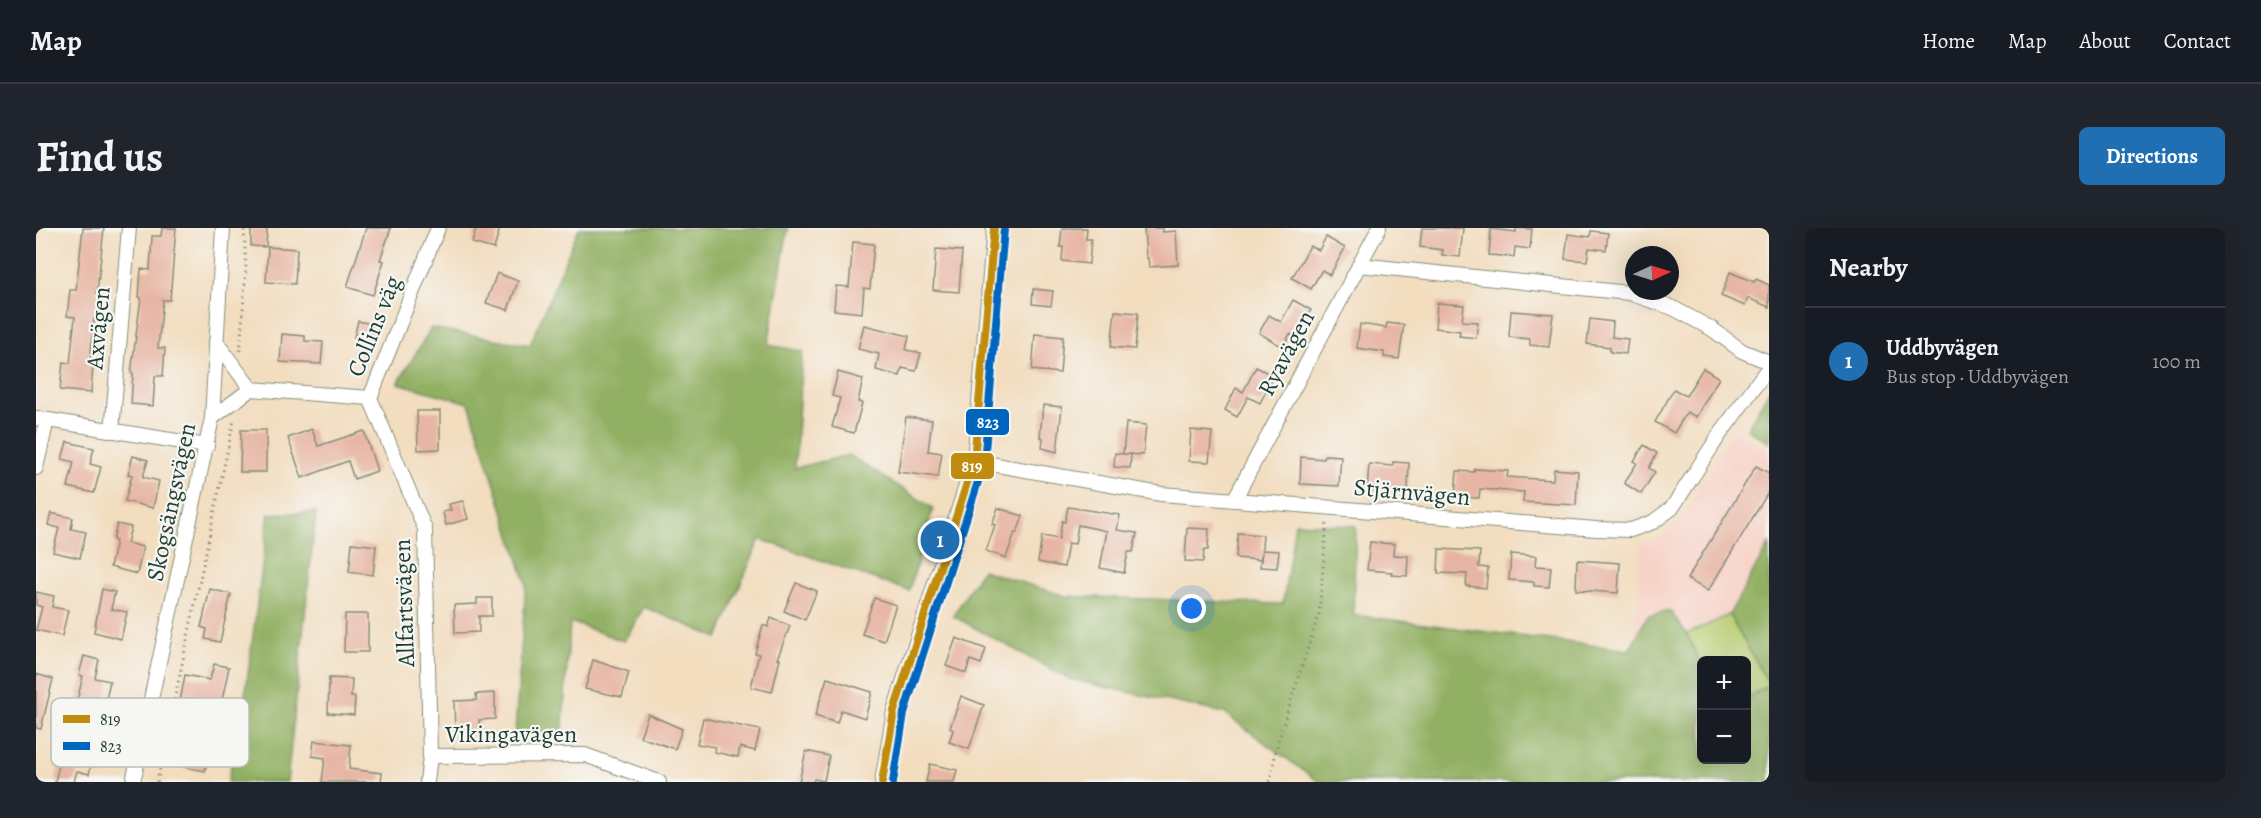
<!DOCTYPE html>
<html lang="en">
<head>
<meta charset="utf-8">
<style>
	body { margin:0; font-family:Alegreya,serif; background:#20242c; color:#f1f3f6 }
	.controls { position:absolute; right:18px; bottom:18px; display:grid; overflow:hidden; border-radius:9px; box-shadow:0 6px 24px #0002 }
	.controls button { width:54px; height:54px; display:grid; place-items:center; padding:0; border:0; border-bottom:2px solid #363941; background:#171b24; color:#f1f3f6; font:30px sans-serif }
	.compass { position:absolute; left:1589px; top:18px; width:54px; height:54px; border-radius:50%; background:#171b24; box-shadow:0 6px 24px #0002; rotate:86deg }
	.you { position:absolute; left:1156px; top:381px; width:21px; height:21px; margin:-15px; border:4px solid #fff; border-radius:50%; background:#1a73e8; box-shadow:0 0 0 9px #1a73e833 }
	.badge { display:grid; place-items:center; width:39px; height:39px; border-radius:50%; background:#1f6fb2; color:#fff; font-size:20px; font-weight:700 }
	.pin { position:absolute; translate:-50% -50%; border:3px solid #fff; box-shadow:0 2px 6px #0006 }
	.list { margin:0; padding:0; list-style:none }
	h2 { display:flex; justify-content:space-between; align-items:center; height:78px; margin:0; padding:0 24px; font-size:26px }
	h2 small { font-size:20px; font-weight:400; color:#9ea1a6 }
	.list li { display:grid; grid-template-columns:39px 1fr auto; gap:18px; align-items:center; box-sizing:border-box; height:108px; padding:0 24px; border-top:2px solid #363941 }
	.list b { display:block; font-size:22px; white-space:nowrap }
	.list p { margin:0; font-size:20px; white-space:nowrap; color:#9ea1a6 }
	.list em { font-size:20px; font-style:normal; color:#9ea1a6 }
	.map { position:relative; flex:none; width:1733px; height:554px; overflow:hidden; border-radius:9px }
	header { display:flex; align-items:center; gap:36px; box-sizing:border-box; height:84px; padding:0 30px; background:#171b24; border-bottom:2px solid #363941 }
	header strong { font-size:28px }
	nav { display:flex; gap:33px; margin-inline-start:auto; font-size:21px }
	.intro { display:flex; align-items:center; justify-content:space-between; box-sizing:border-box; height:144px; padding:0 36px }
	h1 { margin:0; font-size:42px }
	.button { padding:15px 27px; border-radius:9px; background:#1f6fb2; color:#fff; font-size:21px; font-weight:700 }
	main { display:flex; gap:36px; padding:0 36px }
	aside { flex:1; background:#171b24; border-radius:9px; box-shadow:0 6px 24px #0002 }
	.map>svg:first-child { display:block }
	.built { fill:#f7d1c6 }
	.green { fill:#b8cd71; stroke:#6c8552; stroke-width:1.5 }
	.forest { fill:#92b063; stroke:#58764c; stroke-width:1.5 }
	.building { fill:#e7b5a3 }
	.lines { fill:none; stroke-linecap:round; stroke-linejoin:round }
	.street-casing { stroke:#888d7a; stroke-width:16 }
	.path { stroke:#888d7a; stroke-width:3; stroke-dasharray:1.5 4.5; stroke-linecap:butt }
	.street { stroke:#fff; stroke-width:14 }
	.bus-1-casing { stroke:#f6f6f2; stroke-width:12 }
	.bus-2-casing { stroke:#f6f6f2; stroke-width:12 }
	.bus-1 { stroke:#c18c0d; stroke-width:8 }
	.bus-2 { stroke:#0065bd; stroke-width:8 }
	.labels { text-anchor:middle; stroke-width:4.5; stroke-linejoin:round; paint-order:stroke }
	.street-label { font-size:24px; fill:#1f3d34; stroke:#f6f6f2 }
	.key { fill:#f6f6f2; stroke:#b6beb9; stroke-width:1.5 }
	.key-label { font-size:16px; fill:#1f3d34 }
	.line-badge { stroke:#f6f6f2; stroke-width:2 }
	.badge-label { font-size:16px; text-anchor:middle; font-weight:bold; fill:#fff }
</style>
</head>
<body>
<header>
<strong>Map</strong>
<nav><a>Home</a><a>Map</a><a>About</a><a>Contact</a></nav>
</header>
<div class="intro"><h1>Find us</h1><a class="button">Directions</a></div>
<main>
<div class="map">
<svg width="1733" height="554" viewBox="0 0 1733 554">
	<rect width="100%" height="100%" fill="#f6f6f2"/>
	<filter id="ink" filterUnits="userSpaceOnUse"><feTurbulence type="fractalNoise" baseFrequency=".0167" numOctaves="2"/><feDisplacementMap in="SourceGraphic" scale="12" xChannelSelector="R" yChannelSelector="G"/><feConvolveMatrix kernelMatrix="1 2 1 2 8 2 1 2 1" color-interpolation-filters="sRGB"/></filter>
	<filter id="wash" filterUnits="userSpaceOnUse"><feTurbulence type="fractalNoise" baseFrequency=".008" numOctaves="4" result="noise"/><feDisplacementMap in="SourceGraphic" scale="24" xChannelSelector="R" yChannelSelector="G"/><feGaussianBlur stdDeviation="1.35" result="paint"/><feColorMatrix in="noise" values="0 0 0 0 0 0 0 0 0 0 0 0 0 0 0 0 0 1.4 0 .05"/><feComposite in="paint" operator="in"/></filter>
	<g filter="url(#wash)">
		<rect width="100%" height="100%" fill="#f2ddbf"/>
		<polygon class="built" points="1698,201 1733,223 1733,456 1711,472 1710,433 1666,433 1665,468 1599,418 1604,316 1626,308 1648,287"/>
		<polygon class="green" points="1693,387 1733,456 1711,472 1710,433 1666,433 1665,436 1651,406"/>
		<g class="forest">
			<polygon points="543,0 752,0 732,117 766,123 759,240 813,227 897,280 873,363 724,311 682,410 608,379 588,413 534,394 526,510 479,505 490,355 433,175 362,155 395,100 494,117"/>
			<polygon points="1733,162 1733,215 1711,201"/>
			<polygon points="280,284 251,554 192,554 210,461 233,286"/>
			<polygon points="1259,295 1320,298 1317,387 1593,422 1612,387 1634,383 1651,406 1665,436 1666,532 1710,532 1711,472 1733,456 1693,387 1733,316 1733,554 1283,554 1188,485 1033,451 917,388 946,342 1029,368 1247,376"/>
		</g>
		<g id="blocks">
			<g class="building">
				<polygon points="47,0 68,0 61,65 65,65 62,92 58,91 54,137 57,137 55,165 24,162 27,134 34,135 39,89 31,88 34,62 40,62"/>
				<polygon points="126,0 140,0 134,72 127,72 122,120 129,120 127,148 119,148 117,178 95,176 97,145 95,145 105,70 103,69 105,41 114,42 116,8 125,8"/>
				<polygon points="215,0 231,1 230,19 215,18"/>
				<polygon points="330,0 355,0 344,32 348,33 337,67 311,59"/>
				<polygon points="440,0 464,0 458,21 436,15"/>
				<polygon points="1026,0 1051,0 1050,11 1055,11 1053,36 1026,33 1027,19 1024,19"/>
				<polygon points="1108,0 1127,0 1127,4 1140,3 1142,37 1113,39 1112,30 1110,30"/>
				<polygon points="1386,0 1427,0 1424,29 1406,27 1407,22 1384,19"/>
				<polygon points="1480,0 1496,1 1494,21 1479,19 1478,29 1453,27 1455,1 1480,4"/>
				<polygon points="1555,3 1572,5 1570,22 1553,20 1551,33 1529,31 1532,6 1554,9"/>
				<polygon points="1290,9 1309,20 1294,47 1286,42 1275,61 1256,50 1274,18 1283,22"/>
				<polygon points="817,14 838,16 834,61 828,60 826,85 798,82 800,58 813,59"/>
				<polygon points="232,19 261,21 259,56 230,54"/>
				<polygon points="900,21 926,23 923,64 897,62"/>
				<polygon points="1694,44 1718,54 1720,51 1733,57 1733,79 1712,70 1709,78 1685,68"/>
				<polygon points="461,45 482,53 472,82 450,75"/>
				<polygon points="997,61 1017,63 1015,78 996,76"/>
				<polygon points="1257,72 1275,82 1260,109 1254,106 1247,119 1223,105 1233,87 1245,94"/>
				<polygon points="1401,75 1428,77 1426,93 1442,94 1440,110 1423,108 1424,103 1399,100"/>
				<polygon points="1079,83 1102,85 1099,121 1075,119"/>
				<polygon points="1475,83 1517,86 1513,119 1494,117 1494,111 1473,109"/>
				<polygon points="1554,91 1577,94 1576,109 1592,111 1590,126 1574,124 1574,119 1551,116"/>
				<polygon points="322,93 337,96 334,113 318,109"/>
				<polygon points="1351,95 1368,97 1363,131 1348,129 1348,124 1321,120 1324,96 1350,100"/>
				<polygon points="828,97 873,108 870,122 885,125 880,143 866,140 864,148 840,142 843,126 822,121"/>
				<polygon points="246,106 269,108 269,113 287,114 285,136 244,134"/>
				<polygon points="999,106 1027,109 1024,145 996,142"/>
				<polygon points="1220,139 1238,148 1224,175 1212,169 1201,189 1189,182 1200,160 1207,164"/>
				<polygon points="1667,140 1683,150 1660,189 1651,184 1638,205 1619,194 1638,161 1650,168"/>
				<polygon points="802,144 827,151 822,174 826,175 818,205 796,199 804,170 796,168"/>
				<polygon points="1007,177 1026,179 1021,224 1006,220 1007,210 1004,209"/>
				<polygon points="381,183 404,183 404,221 382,222"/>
				<polygon points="870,189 896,192 892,223 906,225 902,249 862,244"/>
				<polygon points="1090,195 1110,197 1107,227 1087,226 1095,226 1094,240 1078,239 1079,225 1087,226"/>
				<polygon points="276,201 282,218 328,203 341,243 318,251 312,233 266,250 252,210"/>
				<polygon points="205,202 230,202 230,244 204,244"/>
				<polygon points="1155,202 1176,204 1173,234 1153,233"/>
				<polygon points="31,214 58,220 54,236 65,239 58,265 32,259 38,234 26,231"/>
				<polygon points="1608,217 1621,225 1613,240 1619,244 1605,266 1588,255 1601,235 1598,233"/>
				<polygon points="1289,227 1305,228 1303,258 1264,256 1265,229 1288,231"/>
				<polygon points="97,228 112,232 107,249 123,253 117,280 89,273 96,247 92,246"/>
				<polygon points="1357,234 1373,235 1372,264 1331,262 1333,236 1357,238"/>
				<polygon points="1720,238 1733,245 1733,263 1672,363 1651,351"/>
				<polygon points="1439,241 1472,243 1471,249 1517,252 1518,241 1542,243 1540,277 1487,274 1488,264 1444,261 1443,270 1419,269 1421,243 1438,244"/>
				<polygon points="427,273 432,291 410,297 407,284 415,282 413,276"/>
				<polygon points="1032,279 1084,287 1081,302 1101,305 1097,324 1092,324 1088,345 1064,340 1071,303 1042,297 1039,316 1032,315 1028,339 1002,334 1006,308 1023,311 1026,293 1029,294"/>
				<polygon points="962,280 987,288 981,305 979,304 970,330 950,323 959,297 956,296"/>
				<polygon points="15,285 37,290 35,301 50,304 44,330 17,324 23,300 12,297"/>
				<polygon points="81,296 95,299 91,315 107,319 101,346 74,339 80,313 77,312"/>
				<polygon points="1151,300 1173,301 1172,322 1168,322 1167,334 1149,333"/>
				<polygon points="1202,305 1227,307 1225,332 1200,330"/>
				<polygon points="1334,314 1358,316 1357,327 1372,328 1371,348 1355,347 1356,344 1331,342"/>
				<polygon points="316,315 340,318 337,347 313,344"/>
				<polygon points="1403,321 1444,323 1443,339 1452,340 1450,360 1430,358 1431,346 1402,345"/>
				<polygon points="1226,322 1243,323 1241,340 1224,339"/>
				<polygon points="1475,326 1500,328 1499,338 1515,339 1513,359 1498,358 1498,354 1473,352"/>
				<polygon points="1541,332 1584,335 1582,365 1540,362"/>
				<polygon points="760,355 781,363 769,392 748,383"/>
				<polygon points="66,361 79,364 75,381 91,384 85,411 58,404"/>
				<polygon points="174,361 195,366 184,414 169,411 171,401 165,399"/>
				<polygon points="0,364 18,368 16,379 32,382 26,408 0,402 6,379 0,377"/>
				<polygon points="441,370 456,370 456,388 443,388 443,404 419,405 418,377 441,376"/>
				<polygon points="838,370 860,377 848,413 826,406"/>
				<polygon points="309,386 332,386 332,424 308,424"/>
				<polygon points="735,390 754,398 741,431 744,431 736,464 715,459 723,426 719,425 727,397 732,399"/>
				<polygon points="920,410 950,421 945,436 934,432 930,445 910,438"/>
				<polygon points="48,428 63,432 59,450 74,453 68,480 41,473 47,448 43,447"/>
				<polygon points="557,432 593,444 586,469 549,461"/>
				<polygon points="178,436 193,439 184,482 144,473 149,447 174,452"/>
				<polygon points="0,446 17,451 5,501 0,500"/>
				<polygon points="293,450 316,451 315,469 319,469 318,487 292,485"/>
				<polygon points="791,450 836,464 829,490 805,482 801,495 779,488"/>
				<polygon points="459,465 459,491 443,492 444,503 419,503 418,473 441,472 440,466"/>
				<polygon points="925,468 948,477 933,521 913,514 917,502 914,500"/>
				<polygon points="612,486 646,501 639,521 604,509"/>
				<polygon points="667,490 724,502 719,523 704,519 702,529 678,524 679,519 661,516"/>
				<polygon points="154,503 176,508 169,543 147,539"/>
				<polygon points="32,513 59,520 53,546 41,543 38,554 19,554 23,537 26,538"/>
				<polygon points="278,513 315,517 313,541 346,545 345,554 286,554 289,530 276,528"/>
				<polygon points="770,523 793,528 788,553 778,551 777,554 763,554"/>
				<polygon points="894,536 921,542 918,554 890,554"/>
			</g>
		</g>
	</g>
	<g filter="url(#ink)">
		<use href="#blocks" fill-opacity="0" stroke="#888d7a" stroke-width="1.5"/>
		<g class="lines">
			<g class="street-casing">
				<g id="street">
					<polyline points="1323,37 1593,65 1637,80 1676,101 1706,123 1733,134"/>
					<polyline points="180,114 215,161 334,170 402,0"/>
					<polyline points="334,170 389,301 394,528 391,554"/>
					<polyline points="0,190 171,218"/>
					<polyline points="176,190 215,161"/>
					<polyline points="76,203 93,0"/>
					<polyline points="938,233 1125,266 1560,301 1595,302 1617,294 1636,280 1684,206 1733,139"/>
					<polyline points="0,240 11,192"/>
					<polyline points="1198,272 1343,0"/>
					<polyline points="394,528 549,527 623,554"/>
					<polyline points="97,554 176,190 187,0"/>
					<polyline points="846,554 858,483 938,233 958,0"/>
				</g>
			</g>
			<g class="path">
				<polyline points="204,123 210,41 208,0"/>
				<polyline points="121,554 198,192"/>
				<polyline points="1234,554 1242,513 1283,386 1291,293"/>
			</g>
			<use href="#street" class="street"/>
			<g class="bus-1-casing">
				<polyline id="bus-1" points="846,554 858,483 938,233 958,0"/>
			</g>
			<g class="bus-2-casing">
				<polyline id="bus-2" points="857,554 868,485 948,235 968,1"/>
			</g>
			<use href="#bus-1" class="bus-1"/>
			<use href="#bus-2" class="bus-2"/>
		</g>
	</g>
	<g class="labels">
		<g class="street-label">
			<text transform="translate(338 98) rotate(-68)" y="8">Collins väg</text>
			<text transform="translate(62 100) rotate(-85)" y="8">Axvägen</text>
			<text transform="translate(1250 125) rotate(-62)" y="8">Ryavägen</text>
			<text transform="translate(1376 264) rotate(5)" y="8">Stjärnvägen</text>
			<text transform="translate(135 274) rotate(-78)" y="8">Skogsängsvägen</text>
			<text transform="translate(368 375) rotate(-92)" y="8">Allfartsvägen</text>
			<text x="475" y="514">Vikingavägen</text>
		</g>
	</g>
	<rect x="15" y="470" width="198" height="69" rx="9" class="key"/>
	<rect x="27" y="487" width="27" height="8" fill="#c18c0d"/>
	<rect x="27" y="514" width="27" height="8" fill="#0065bd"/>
	<g class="key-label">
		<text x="64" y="497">819</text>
		<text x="64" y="524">823</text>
	</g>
	<g class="line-badge">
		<rect x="929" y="180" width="45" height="28" rx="6" fill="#0065bd"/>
		<rect x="914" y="224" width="45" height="28" rx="6" fill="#c18c0d"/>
	</g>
	<g class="badge-label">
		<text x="952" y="200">823</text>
		<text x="936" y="244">819</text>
	</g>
</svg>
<div class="controls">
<button>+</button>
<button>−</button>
</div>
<svg class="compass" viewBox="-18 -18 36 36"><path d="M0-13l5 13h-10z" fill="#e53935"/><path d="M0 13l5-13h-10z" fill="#9ea1a6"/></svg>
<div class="you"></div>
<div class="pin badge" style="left:904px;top:312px">1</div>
</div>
<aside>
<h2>Nearby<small></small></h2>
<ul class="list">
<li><span class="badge">1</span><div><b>Uddbyvägen</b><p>Bus stop · Uddbyvägen</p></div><em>100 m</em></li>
</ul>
</aside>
</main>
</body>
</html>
